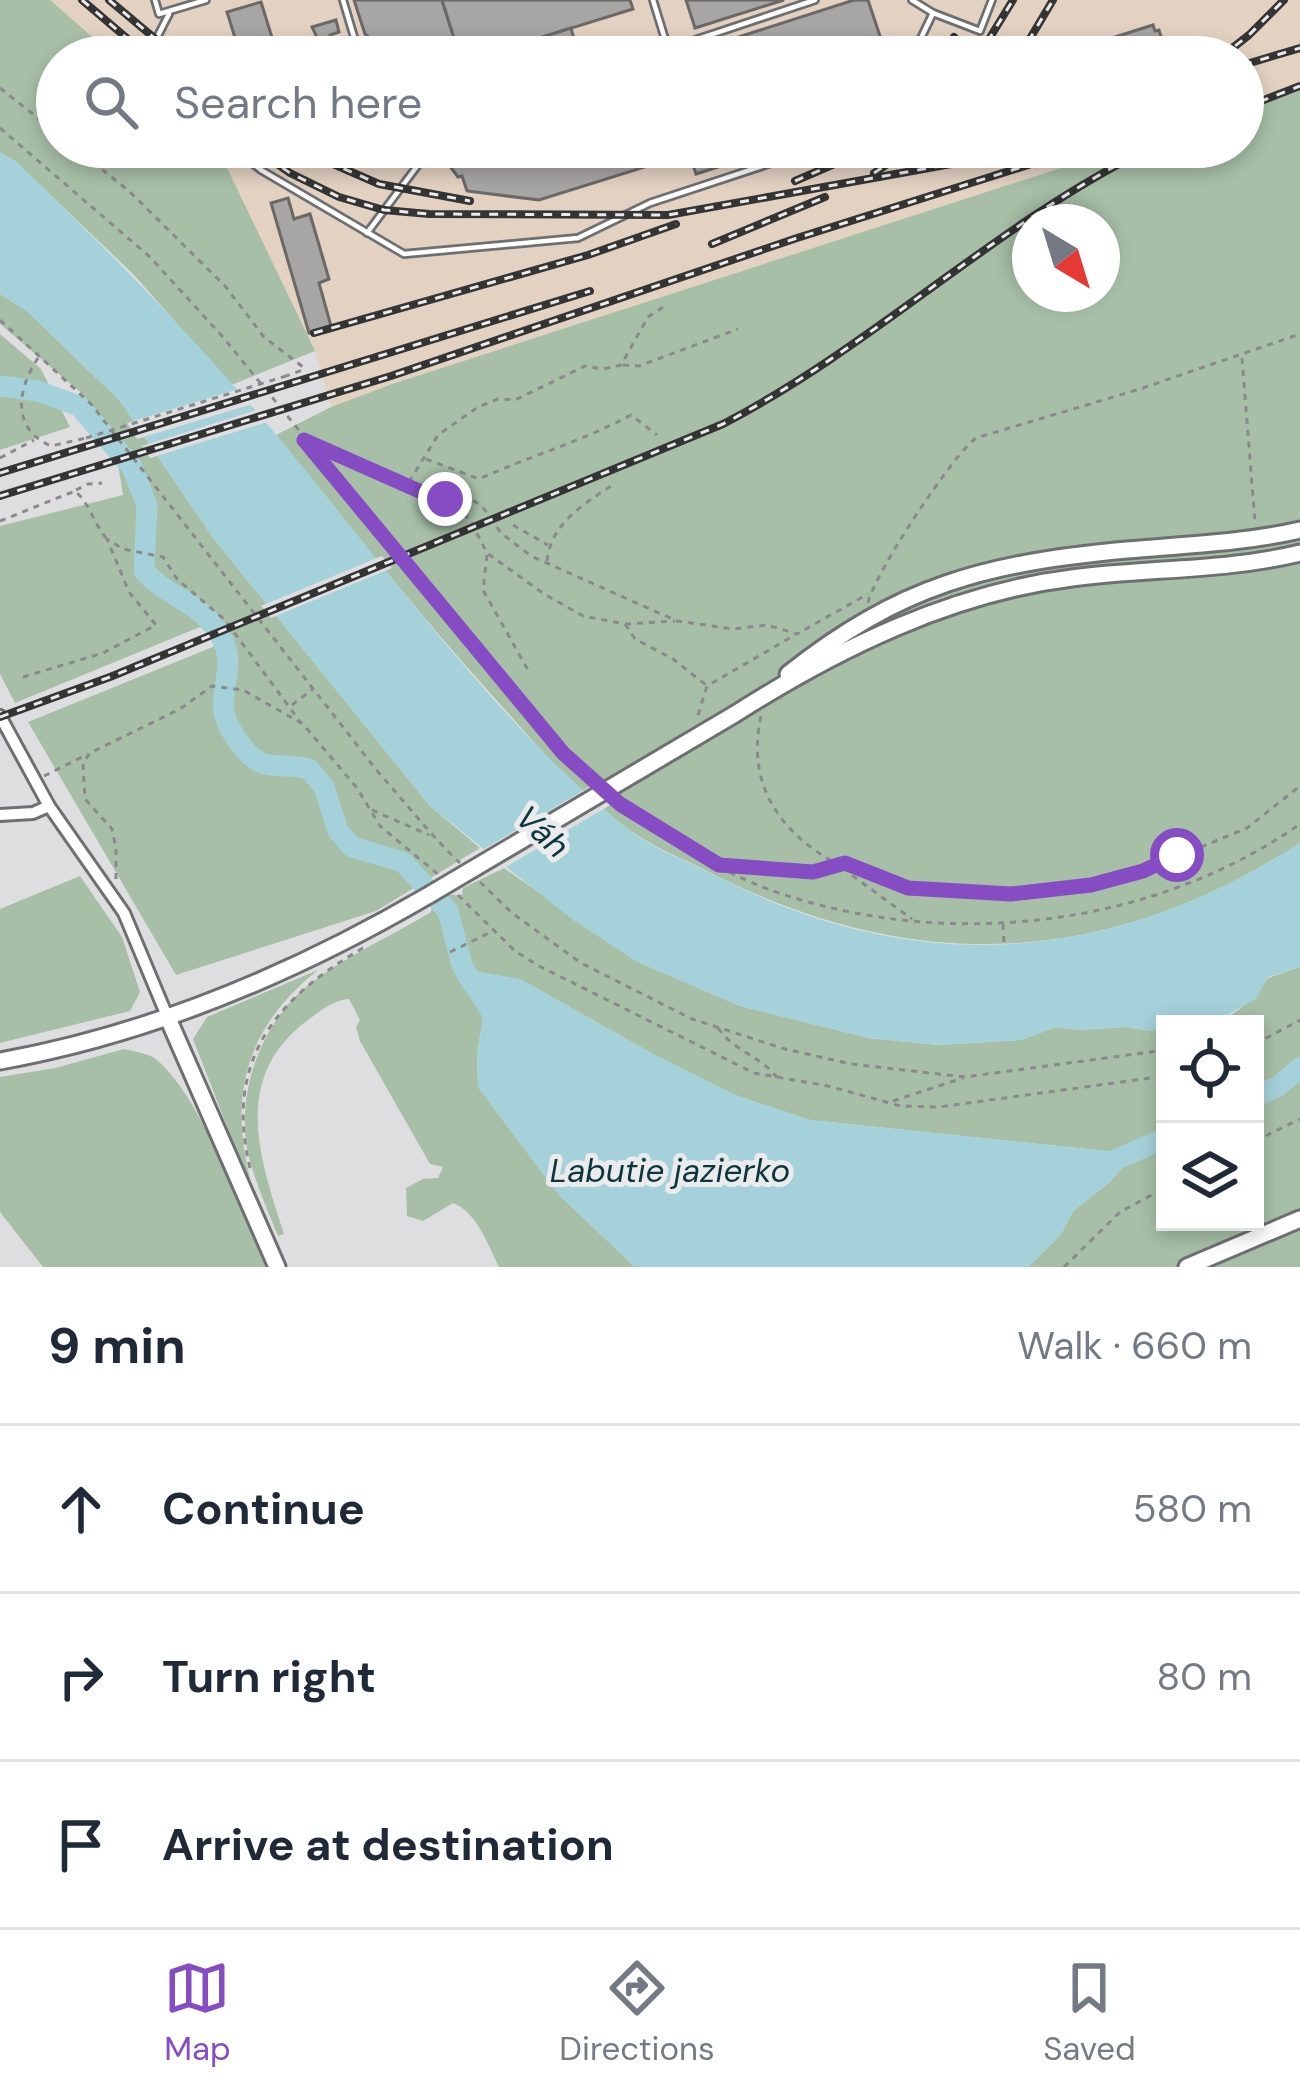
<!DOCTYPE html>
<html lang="en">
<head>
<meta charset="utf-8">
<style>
	body { margin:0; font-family:"DM Sans",sans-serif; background:#f2f2f3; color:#1f2937 }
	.controls { position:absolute; right:36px; bottom:36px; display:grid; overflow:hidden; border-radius:0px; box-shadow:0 6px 18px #0003 }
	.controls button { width:108px; height:108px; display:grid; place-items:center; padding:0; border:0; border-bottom:3px solid #e0e1e3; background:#fff; color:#1f2937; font:60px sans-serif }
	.compass { position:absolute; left:1012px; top:204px; width:108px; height:108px; border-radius:50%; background:#fff; box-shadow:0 6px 18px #0003; rotate:142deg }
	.stop { position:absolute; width:36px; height:36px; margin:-27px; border:9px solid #854cc3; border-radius:50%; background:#fff }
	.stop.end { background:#854cc3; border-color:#fff; box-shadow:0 3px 12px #0008 }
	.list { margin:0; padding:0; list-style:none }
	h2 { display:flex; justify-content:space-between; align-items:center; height:156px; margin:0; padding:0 48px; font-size:51px }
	h2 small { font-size:39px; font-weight:400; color:#747a83 }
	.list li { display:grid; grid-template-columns:78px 1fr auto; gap:36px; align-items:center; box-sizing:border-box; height:168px; padding:0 48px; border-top:3px solid #e0e1e3 }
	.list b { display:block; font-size:45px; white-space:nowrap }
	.list em { font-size:39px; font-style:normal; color:#747a83 }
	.icon { flex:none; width:66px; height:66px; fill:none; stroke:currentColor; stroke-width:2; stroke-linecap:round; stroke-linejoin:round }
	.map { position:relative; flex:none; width:1300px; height:1267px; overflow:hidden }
	.search { position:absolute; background:#fff; box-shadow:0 6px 18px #0003; left:36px; right:36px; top:36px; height:132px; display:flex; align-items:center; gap:30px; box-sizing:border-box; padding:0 42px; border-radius:66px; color:#747a83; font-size:45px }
	.sheet { height:660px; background:#fff }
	nav { display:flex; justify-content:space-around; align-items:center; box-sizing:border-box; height:168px; border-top:3px solid #e0e1e3; background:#fff; font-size:33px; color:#747a83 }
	nav a { display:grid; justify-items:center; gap:6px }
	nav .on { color:#854cc3 }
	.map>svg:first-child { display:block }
	.industrial { fill:#e3d1c1 }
	.green { fill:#a7bfa7; fill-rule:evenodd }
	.water { fill:#a5d1da }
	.pier { fill:#dedee1 }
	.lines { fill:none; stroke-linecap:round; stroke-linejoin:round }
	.river { stroke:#a5d1da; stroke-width:21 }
	.building { fill:#a8a5a5; stroke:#6b6868; stroke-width:3 }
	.service-casing { stroke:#6e6f71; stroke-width:10 }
	.minor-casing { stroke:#6e6f71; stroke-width:16 }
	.secondary-casing { stroke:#6e6f71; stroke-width:21 }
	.path { stroke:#8a8a8c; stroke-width:3; stroke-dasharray:6 6; stroke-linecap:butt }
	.service { stroke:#fff; stroke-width:4.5 }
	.minor { stroke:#fff; stroke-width:10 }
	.secondary { stroke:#fff; stroke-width:15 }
	.rail-casing { stroke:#343434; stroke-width:8 }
	.rail { stroke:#ebebee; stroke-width:3; stroke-dasharray:9; stroke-linecap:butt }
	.secondary-bridge-casing { stroke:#6e6f71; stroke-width:21; stroke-linecap:butt }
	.path-bridge { stroke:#8a8a8c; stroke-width:3; stroke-dasharray:6 6; stroke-linecap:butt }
	.secondary-bridge { stroke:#fff; stroke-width:15 }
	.route { stroke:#854cc3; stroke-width:15 }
	.labels { text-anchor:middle; stroke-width:10; stroke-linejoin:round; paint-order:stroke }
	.water-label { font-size:33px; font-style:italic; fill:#0b363d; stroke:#ebebee }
</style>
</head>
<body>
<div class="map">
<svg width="1300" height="1267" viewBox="0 0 1300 1267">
	<rect width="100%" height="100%" fill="#dedee1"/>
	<g class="industrial">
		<polygon points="49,0 1300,0 1300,91 1243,109 1243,57 107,57"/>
		<polygon points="200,147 1126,147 392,384 331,407 315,351"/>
	</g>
	<g class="green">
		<polygon points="0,0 50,0 115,57 57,57 57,147 217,147 315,351 231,385 134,275 15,161 0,152"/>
		<path d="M1300,91V843C1106,969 911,976 707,871C683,859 656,848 634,833C587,803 546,756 509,714C427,625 352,529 276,435L331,407L392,384L1126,147H1243V109ZM1030,222H1102V294H1030Z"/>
		<polygon points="0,294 28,312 120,401 214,539 430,806 480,848 376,911 176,975 28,722 230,640 200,627 15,703 0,674 0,526 123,495 112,428 79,391 0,324"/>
		<polygon points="0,334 41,369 70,427 0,450"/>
		<path d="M504,868L636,961L740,1006L869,1038L938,1045L1021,1040L1056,1027L1077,1030L1126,1027L1151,1031L1165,1025V1222H1255V1024H1166C1185,1016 1197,1022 1216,1020C1234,1019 1259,993 1268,978L1300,967V1267H1028L1061,1234L1073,1211L1109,1183L1134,1154L810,1120L735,1095L653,1054L520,979L483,1018L477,1055L478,1087L559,1195L635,1267H499C488,1245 477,1212 453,1203L423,1221L407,1216L406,1188L423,1179L438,1178L443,1167L430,1164L360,1041L356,1027L360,1020L349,999C332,1000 321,1011 308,1020C231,1077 259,1157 284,1234L278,1236C267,1208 253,1178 247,1148C238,1094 258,1034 297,995C331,963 390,937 431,912L432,908L440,907L448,895H462L463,888Z"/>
		<polygon points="80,876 122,937 140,992 130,1011 0,1043 0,909"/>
		<path d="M318,970C236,1035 227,1112 258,1206L193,1039L207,1017Z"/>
		<path d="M124,1049C135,1052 150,1053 158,1061C203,1100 241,1211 266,1267H43L0,1212V1077L55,1068Z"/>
	</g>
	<g class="water">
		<path d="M0,152L15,161C107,249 196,339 278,437C390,571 491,718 628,829C653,849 688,861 716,876C916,979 1112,965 1300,843V967L1268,977L1256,999L1216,1021L1192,1017L1151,1031L1126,1027L1077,1030L1056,1027L1021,1040L938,1045L869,1038L740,1006L636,961L573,920L430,806L214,539L120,401L28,312L0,294Z"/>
		<polygon points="477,971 520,979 653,1054 735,1095 810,1120 1135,1154 1109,1183 1073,1211 1061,1234 1028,1267 635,1267 559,1195 478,1087 477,1055 483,1018 467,993"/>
	</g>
	<g class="pier">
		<polygon points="242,388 256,403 137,439 127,423"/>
		<polygon points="260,409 271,421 150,458 142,446"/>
		<polygon points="382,556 392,568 271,618 261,606"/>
		<polygon points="589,787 610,805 499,871 477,853"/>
	</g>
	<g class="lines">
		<g class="river">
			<path d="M0,386L38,391L79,406L132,467L147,505L144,571C169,599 200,600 221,637C236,663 221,684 224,711C226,727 246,757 262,763C276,768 294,764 309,769L324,787L338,831L352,847L403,862L448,911L462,965L472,983L493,999"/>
			<polyline points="1255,1096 1277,1087 1300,1068"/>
			<polyline points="1111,1162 1165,1138"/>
		</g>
	</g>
	<g class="building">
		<polygon points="354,0 442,0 460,57 393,57 365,34"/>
		<polygon points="442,0 630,0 633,9 478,57 460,57"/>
		<polygon points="686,0 784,0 695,28"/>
		<polygon points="854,0 868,0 887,57 676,57"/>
		<polygon points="261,2 278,57 241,57 227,12"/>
		<polygon points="336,20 339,32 330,35 331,41 320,44 312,27"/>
		<polygon points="1153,25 1155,31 1159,30 1166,53 1163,57 1073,57 1071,51"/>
		<polygon points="571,28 579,57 515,57 511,47"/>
		<polygon points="453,147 780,147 696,174 689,153 539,200 467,191 462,176 458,177 449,165 457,159"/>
		<polygon points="288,198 294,219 310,214 329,279 319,283 331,326 309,333 271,203"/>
	</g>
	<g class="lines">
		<g class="service-casing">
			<g id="service">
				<polyline points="155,0 159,14 206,0"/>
				<polyline points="343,0 357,47 370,57"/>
				<polyline points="653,0 668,49 815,0"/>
				<polyline points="912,0 933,13 980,31 992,0"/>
				<polyline points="147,57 169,14"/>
				<polyline points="912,57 933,13"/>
				<polyline points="232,147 261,170 404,254 578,238 650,203 820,147"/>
				<polyline points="367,233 421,161 420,147"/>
			</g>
		</g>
		<g class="minor-casing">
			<g id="minor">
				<polyline points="0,716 49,806 124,913 167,1016"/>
				<polyline points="0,815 33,813 49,806"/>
			</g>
		</g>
		<g class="secondary-casing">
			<g id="secondary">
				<path d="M788,674C900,585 986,563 1127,550C1184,545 1243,543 1300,530"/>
				<path d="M735,714C837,649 951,593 1072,578C1148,568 1226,571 1300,553"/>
				<polyline points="167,1016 277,1267"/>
				<path d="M0,1061C151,1034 297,972 429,895"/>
				<polyline points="1187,1267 1300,1219"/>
			</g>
		</g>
		<g class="path">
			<polyline points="0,88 57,133"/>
			<polyline points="0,128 150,257 222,336 563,753 592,781"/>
			<polyline points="74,147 129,191 225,286 264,337 303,367 303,370 286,376"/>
			<path d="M0,320L91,404L378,772C406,803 430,835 460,863"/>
			<path d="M38,358C18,388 10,428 51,446L86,438"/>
			<polyline points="1242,358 1255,522"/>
			<polyline points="623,365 639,366 738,329"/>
			<polyline points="306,441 423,493"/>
			<polyline points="0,458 34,440"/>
			<path d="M426,459L479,479C530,456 583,441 631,415L657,435"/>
			<polyline points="409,482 438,435 478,407 498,399 515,400 585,366 603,369 621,365 648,317 665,306"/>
			<polyline points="76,490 88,484 102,483"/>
			<polyline points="426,495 469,498 482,506 501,533 531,556 677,621 733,629 767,625 797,634 868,594"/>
			<polyline points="431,498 469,518 487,553 544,594 583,616 625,624 675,621"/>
			<path d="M0,521L75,491C90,504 93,522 106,538"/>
			<polyline points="513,525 548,545"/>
			<polyline points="487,555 483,590 528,670"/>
			<path d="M547,561C551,523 584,504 614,484"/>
			<path d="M868,603C873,576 953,454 976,438L1140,389L1300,334"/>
			<polyline points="625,624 635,639 673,659 706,685"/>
			<polyline points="23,677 103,653 156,625 129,592 107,539 123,549 163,557 177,579 225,620 301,723"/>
			<polyline points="292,705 313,689"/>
			<polyline points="698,715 707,686 795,635"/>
			<path d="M761,716C746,784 779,832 837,864"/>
			<polyline points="44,776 88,754"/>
			<path d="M618,802C668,838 725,876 785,895C954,950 1154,926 1300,824"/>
			<polyline points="372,810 429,835"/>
			<polyline points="722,865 813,871 845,863 908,888 1011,894 1091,885 1143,871 1247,828 1300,786"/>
			<polyline points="846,865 853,876 912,919"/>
			<polyline points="116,879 116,848 112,829 85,799 83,763 90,753 180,709 212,686 243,690 303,724 357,788 380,826 439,875"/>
			<polyline points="480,882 512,913 581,963 692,1019 785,1049 851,1064 965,1077 1165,1050"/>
			<polyline points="458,895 515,951 539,966 754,1073 828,1086 901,1106 939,1107 1165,1076"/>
			<polyline points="1003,924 1004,944"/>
			<polyline points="450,952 491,932"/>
			<path d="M718,1028C734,1052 762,1056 778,1079"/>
			<polyline points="1255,1044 1300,1020"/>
			<polyline points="893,1101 963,1078"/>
			<polyline points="1255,1141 1300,1119"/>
			<path d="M250,1168C224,1061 275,999 363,948"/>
			<polyline points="1064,1267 1120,1212 1165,1188"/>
		</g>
		<use href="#service" class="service"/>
		<use href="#minor" class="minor"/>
		<use href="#secondary" class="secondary"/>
		<g class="rail-casing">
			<g id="rail">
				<polyline points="82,0 149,57"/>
				<polyline points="109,0 177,57"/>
				<polyline points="943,57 954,37"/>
				<polyline points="978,57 1013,0"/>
				<polyline points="1019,57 1053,0"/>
				<polyline points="1221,57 1249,35 1284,0"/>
				<polyline points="1243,65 1300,48"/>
				<polyline points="1243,108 1300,86"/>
				<polyline points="253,147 290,173 339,197 384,210 429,214 668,215 1001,155"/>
				<polyline points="294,147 379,184 470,201"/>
				<polyline points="874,173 914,147"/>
				<polyline points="795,181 874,147"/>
				<polyline points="712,244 825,197"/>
				<polyline points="314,333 588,255 676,224"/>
				<polyline points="0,473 590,291"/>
				<polyline points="0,496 391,376 797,238 1085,147"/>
				<path d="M0,717L110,677L723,424C875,345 998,222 1152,147"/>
			</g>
		</g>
		<use href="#rail" class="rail"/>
		<g class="secondary-bridge-casing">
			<polyline id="secondary-bridge" points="429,895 735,714"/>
		</g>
		<polyline class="path-bridge" points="86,438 286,376"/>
		<use href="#secondary-bridge" class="secondary-bridge"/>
	</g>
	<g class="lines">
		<polyline class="route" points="445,499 426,494 304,440 563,753 620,804 719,865 813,872 845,863 908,888 1011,894 1091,885 1143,871 1177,855"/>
	</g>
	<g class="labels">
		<g class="water-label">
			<text transform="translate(543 831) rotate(43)" y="12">Váh</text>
			<text x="670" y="1182">Labutie jazierko</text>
		</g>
	</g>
</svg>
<div class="controls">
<button><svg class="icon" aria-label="locate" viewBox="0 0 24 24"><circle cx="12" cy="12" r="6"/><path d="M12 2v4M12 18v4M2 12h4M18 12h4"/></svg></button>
<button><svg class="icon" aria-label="layers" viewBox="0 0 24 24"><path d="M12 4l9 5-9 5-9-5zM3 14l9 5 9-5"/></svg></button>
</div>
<svg class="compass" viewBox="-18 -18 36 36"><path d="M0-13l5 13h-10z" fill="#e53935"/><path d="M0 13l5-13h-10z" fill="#747a83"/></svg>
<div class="stop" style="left:1177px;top:855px"></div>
<div class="stop end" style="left:445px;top:499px"></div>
<div class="search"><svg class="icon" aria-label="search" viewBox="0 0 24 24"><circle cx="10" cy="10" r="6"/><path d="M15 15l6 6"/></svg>Search here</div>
</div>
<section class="sheet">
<h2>9 min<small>Walk · 660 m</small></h2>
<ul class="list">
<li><svg class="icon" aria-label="ahead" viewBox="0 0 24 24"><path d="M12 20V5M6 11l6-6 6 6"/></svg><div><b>Continue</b></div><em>580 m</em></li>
<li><svg class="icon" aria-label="right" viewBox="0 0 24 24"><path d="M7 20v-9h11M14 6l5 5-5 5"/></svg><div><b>Turn right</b></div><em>80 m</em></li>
<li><svg class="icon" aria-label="arrive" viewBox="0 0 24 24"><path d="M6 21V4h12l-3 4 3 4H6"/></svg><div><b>Arrive at destination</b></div></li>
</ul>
</section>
<nav>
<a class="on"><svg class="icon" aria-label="map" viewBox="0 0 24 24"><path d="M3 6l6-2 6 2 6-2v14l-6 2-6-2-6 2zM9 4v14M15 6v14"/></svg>Map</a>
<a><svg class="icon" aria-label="directions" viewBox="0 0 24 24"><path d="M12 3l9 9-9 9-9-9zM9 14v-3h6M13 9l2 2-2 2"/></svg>Directions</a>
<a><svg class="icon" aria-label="saved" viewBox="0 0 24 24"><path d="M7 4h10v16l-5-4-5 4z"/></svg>Saved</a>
</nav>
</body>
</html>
